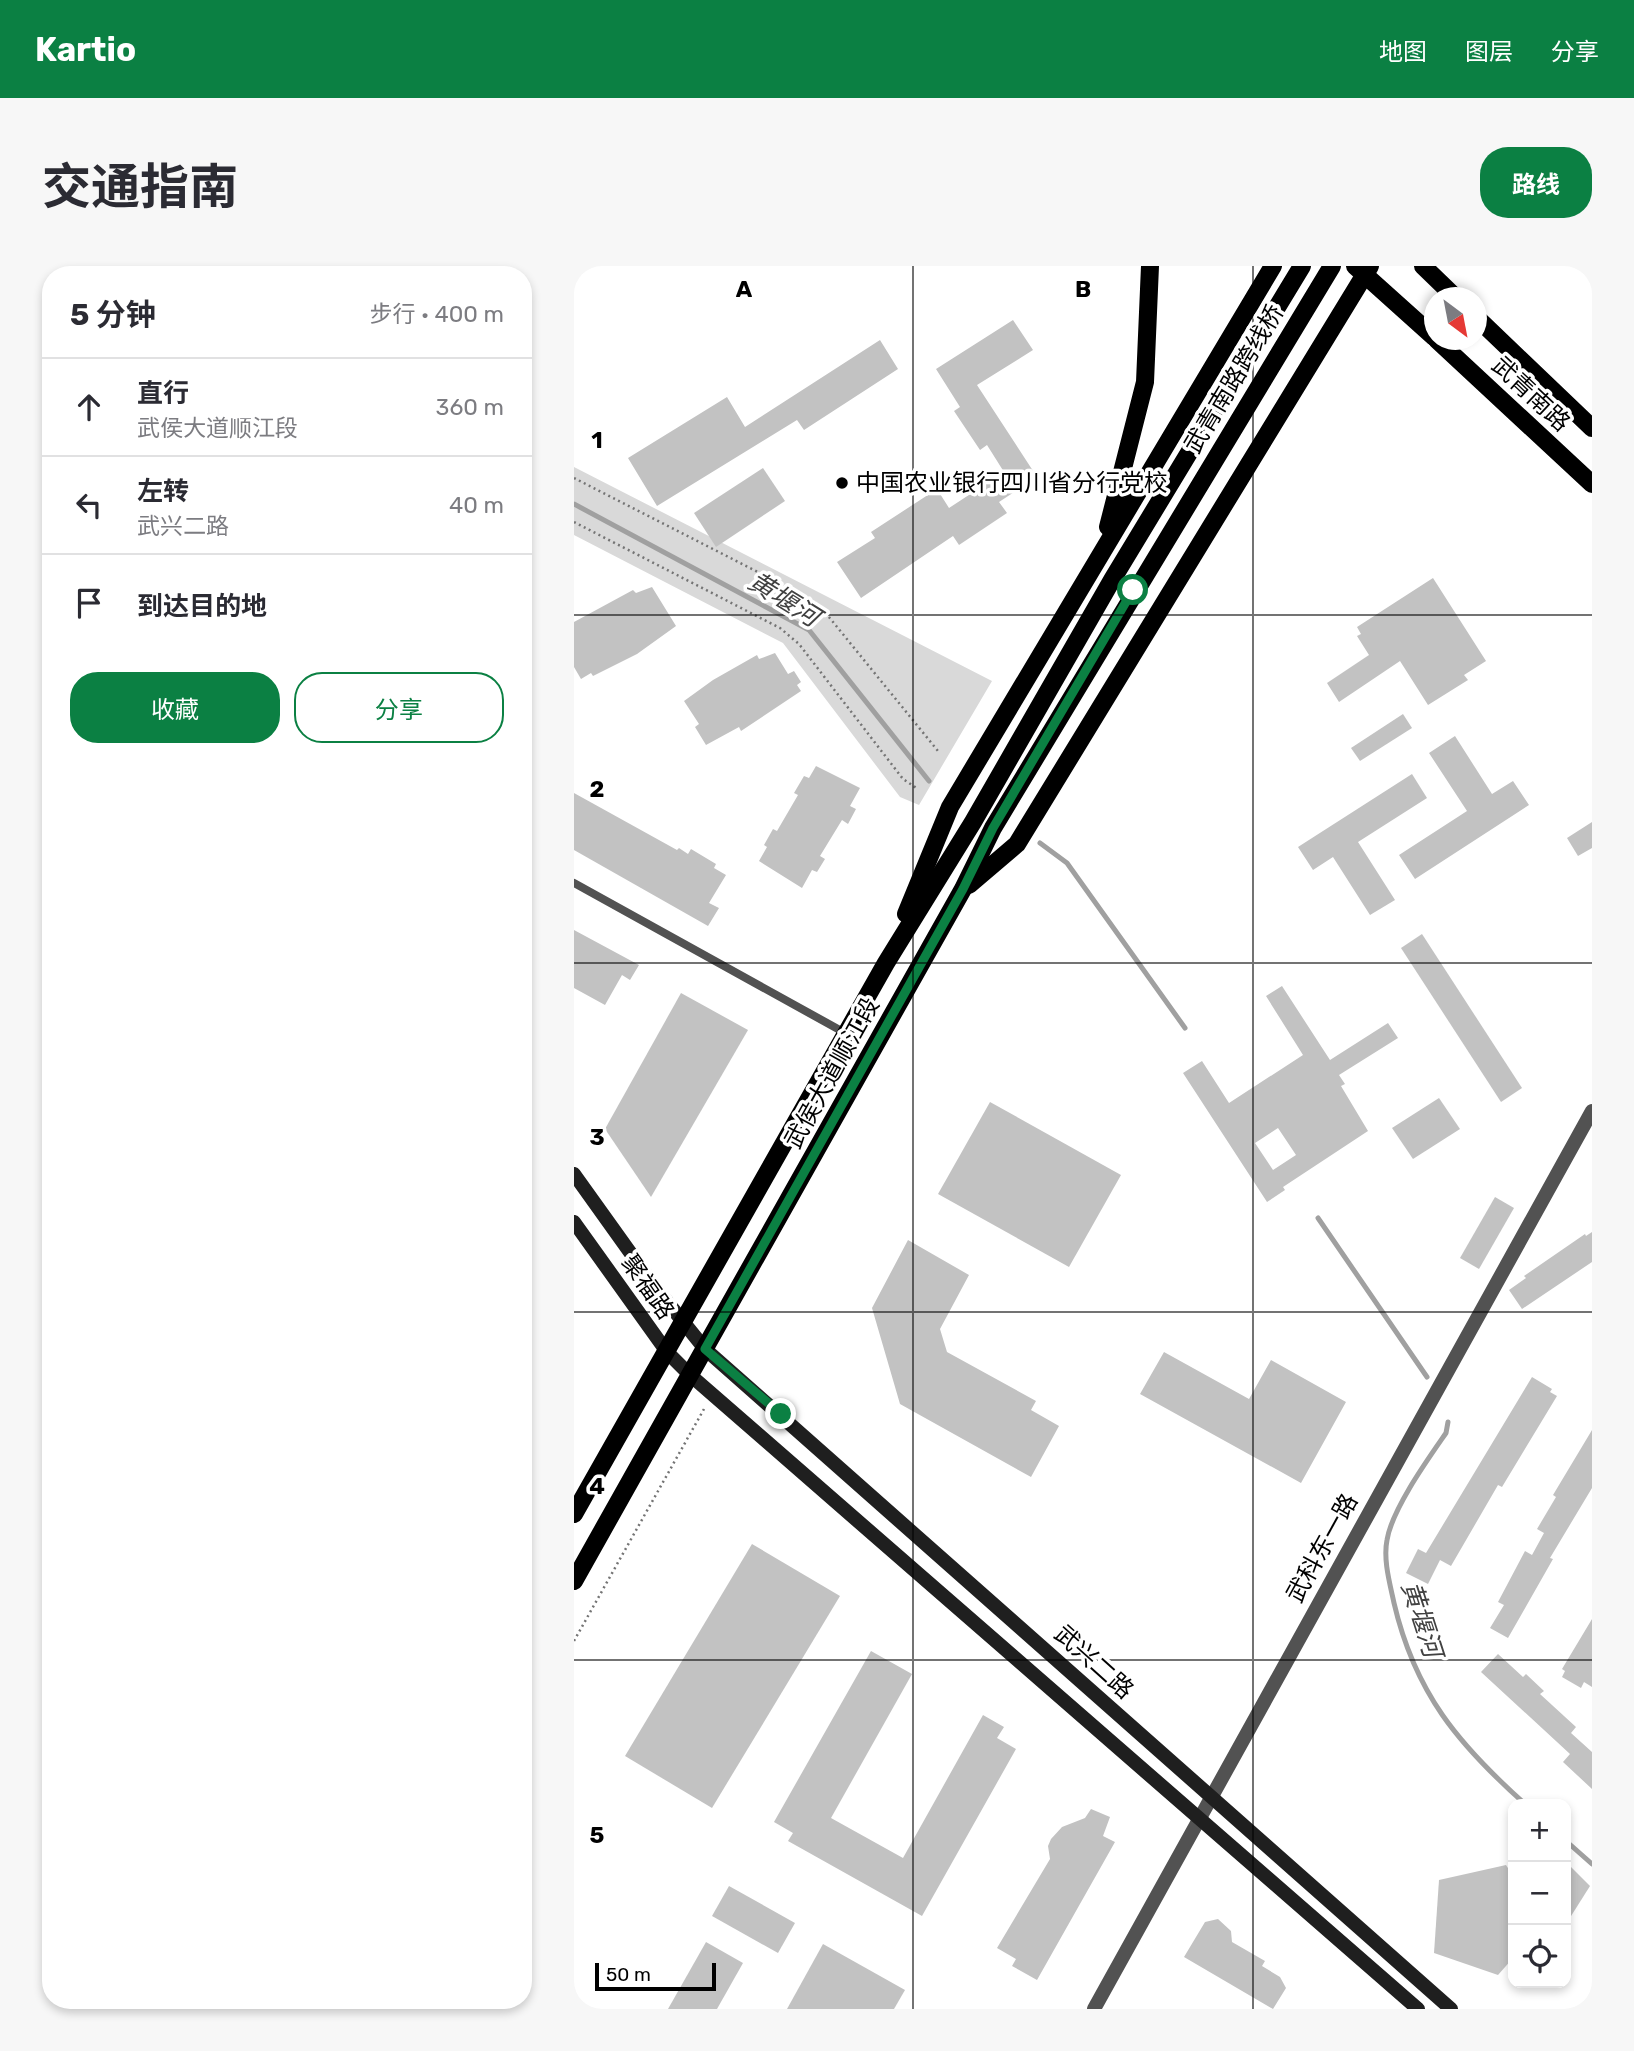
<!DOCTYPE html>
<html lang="zh">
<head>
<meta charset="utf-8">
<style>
	body { margin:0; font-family:Rubik,"Noto Sans SC",sans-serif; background:#f7f7f7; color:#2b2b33 }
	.controls { position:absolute; right:21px; bottom:21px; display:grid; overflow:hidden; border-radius:14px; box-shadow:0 4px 10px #0003 }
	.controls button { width:63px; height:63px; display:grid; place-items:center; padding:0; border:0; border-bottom:2px solid #e1e1e2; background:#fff; color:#2b2b33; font:35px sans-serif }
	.compass { position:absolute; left:850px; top:21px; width:63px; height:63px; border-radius:50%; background:#fff; box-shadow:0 4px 10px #0003; rotate:148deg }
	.scale { position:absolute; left:21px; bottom:18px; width:121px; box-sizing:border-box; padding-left:7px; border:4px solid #000; border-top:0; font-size:19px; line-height:24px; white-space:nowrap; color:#000; -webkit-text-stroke:5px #fff; paint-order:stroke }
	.stop { position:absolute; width:21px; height:21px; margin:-16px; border:5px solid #0b8043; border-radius:50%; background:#fff }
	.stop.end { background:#0b8043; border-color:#fff; box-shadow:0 2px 7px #0008 }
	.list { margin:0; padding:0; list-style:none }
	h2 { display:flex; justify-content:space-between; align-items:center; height:91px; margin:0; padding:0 28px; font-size:30px }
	h2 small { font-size:23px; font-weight:400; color:#7c7c81 }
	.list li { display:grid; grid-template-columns:46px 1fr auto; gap:21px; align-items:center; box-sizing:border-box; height:98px; padding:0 28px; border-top:2px solid #e1e1e2 }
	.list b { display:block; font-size:26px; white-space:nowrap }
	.list p { margin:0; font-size:23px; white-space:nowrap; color:#7c7c81 }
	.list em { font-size:23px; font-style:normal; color:#7c7c81 }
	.actions { display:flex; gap:14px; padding:21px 28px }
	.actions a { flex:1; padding:16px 0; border:2px solid #0b8043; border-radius:28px; text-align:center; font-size:24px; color:#0b8043 }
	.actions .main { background:#0b8043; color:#fff }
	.icon { flex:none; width:38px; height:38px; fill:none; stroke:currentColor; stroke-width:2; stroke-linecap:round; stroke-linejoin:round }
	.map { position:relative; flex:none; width:1018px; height:1743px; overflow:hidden; border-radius:28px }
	header { display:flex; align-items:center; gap:42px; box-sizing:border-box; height:98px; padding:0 35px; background:#0b8043; color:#fff }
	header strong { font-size:33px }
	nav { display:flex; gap:38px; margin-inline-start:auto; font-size:24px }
	.intro { display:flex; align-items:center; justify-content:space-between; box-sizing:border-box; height:168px; padding:0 42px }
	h1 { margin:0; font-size:49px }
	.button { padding:18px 32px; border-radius:28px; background:#0b8043; color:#fff; font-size:24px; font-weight:700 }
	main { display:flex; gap:42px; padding:0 42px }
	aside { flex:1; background:#fff; border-radius:28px; box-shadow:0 4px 10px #0003 }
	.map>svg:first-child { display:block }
	.park { fill:#d9d9d9 }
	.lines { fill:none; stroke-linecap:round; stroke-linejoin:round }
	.stream { stroke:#a0a0a0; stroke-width:5 }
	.building { fill:#c2c2c2; fill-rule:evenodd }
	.path { stroke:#747474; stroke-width:2.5; stroke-dasharray:2 3.5; stroke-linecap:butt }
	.lane { stroke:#525252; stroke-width:8 }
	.street { stroke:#525252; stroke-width:14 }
	.secondary { stroke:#1f1f1f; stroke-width:14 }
	.primary { stroke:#000; stroke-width:18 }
	.route { stroke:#0b8043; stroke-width:9 }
	.grid { fill:none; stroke:#000; stroke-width:2; stroke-opacity:0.55 }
	.poi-dot { fill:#000; stroke:#fff; stroke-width:2.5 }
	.labels { text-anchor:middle; stroke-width:7; stroke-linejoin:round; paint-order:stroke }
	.street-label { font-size:24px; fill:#000; stroke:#fff }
	.poi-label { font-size:24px; fill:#000; stroke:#fff; text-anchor:start }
	.water-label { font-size:26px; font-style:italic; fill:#414141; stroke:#fff }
	.grid-label { font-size:23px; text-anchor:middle; font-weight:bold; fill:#000; stroke:#fff; stroke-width:7; stroke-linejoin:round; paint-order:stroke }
</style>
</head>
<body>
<header>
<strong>Kartio</strong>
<nav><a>地图</a><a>图层</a><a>分享</a></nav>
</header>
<div class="intro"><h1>交通指南</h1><a class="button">路线</a></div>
<main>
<aside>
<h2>5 分钟<small>步行 · 400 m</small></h2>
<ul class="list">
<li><svg class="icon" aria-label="ahead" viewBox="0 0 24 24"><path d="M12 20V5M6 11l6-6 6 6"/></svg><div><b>直行</b><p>武侯大道顺江段</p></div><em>360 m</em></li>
<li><svg class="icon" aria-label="left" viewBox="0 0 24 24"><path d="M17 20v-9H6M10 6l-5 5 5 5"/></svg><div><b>左转</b><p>武兴二路</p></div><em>40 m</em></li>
<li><svg class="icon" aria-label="arrive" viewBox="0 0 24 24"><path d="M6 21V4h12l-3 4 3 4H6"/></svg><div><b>到达目的地</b></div></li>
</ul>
<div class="actions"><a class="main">收藏</a><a>分享</a></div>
</aside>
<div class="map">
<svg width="1018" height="1743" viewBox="0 0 1018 1743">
	<rect width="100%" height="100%" fill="#fff"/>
	<polygon class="park" points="0,201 418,415 345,539 326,531 209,377 0,269"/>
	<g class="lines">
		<g class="stream">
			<polyline points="0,238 235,364 355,515"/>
			<polyline points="466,577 493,597 611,762"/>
			<polyline points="744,952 853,1111"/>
			<path d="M874,1156L872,1167C854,1193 818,1243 813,1274C809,1294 816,1318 820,1337C841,1427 884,1478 951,1538"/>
			<polyline points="992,1575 1018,1598"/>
		</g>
	</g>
	<g class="building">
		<polygon points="439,54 459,84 403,119 463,211 425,236 433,247 385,279 379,270 287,332 263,296 301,272 297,266 363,223 375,242 430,206 413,179 406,184 380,145 386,141 362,103"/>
		<polygon points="306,74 324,103 230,164 223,154 83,240 54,192 153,131 171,161"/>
		<polygon points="189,202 211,235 142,281 120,247"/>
		<polygon points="859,312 912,395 890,409 894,414 854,439 826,395 765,436 753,417 795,389 783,370 787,368 783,361"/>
		<polygon points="78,321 102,360 63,388 19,410 17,407 7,413 0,401 0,356 59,324 62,327"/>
		<polygon points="201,387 214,408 220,405 227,416 223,419 227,425 167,465 165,461 132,479 121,461 125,458 110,435 139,414 183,389 185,393"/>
		<polygon points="829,448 838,462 786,495 777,482"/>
		<polygon points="881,470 918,528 939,515 955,539 841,613 825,589 893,545 855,487"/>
		<polygon points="242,500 286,522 276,540 282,543 274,558 268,554 246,590 251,593 243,606 238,604 228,622 185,595 193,581 190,579 199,563 203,565 224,529 220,527 230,510 235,512"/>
		<polygon points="838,508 853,532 784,576 821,634 796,649 759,591 739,604 724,581"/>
		<polygon points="0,527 103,584 105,582 114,588 117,583 142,598 140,602 152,609 135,637 145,642 134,660 0,584"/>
		<polygon points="1018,556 1018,582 1004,590 993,572"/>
		<polygon points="0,664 65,699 56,714 48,709 31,739 0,722"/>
		<polygon points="848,668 948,822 927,836 827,682"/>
		<path d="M708,720L756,794L814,757L824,772L765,809L771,818L767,820L794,865L709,921L711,924L693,936L609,807L628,795L655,837L729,789L692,730ZM704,862L722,889L699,904L681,877Z"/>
		<polygon points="107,727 174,764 77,931 31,863"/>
		<polygon points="865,832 886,863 839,893 818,862"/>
		<polygon points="416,836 547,909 495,1001 364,928"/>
		<polygon points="921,931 940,942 905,1003 886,992"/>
		<polygon points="1018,966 1018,996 948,1043 935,1024 952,1012 950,1010 1011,968 1012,970"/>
		<polygon points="334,974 395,1009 366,1063 373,1086 462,1135 457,1144 485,1160 457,1211 326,1138 298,1042"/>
		<polygon points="590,1086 675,1133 697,1094 772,1136 727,1217 566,1128"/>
		<polygon points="958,1111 978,1123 976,1126 983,1130 928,1221 924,1219 877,1300 866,1294 854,1318 832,1307 844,1283 852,1287"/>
		<polygon points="1018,1164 1018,1222 976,1292 979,1293 934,1372 916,1362 930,1339 924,1336 951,1285 958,1289 970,1267 963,1263 982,1231 979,1229"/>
		<polygon points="178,1278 266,1330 138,1542 51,1490"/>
		<polygon points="1018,1353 1018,1421 1010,1416 1007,1422 988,1411 991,1405 988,1403"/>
		<polygon points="297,1385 338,1408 257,1552 329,1592 409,1449 430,1461 423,1472 442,1483 348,1650 214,1575 219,1567 200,1556"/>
		<polygon points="924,1388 949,1411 952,1408 970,1425 966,1428 1002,1461 997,1467 1018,1486 1018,1523 989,1496 996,1488 907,1406"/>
		<polygon points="517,1543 536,1551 529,1570 541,1576 463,1714 438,1700 442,1693 423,1682 476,1593 474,1580 477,1573 488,1561 511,1552"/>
		<polygon points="992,1596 1016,1620 992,1658"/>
		<polygon points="932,1599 939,1610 939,1692 924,1709 860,1687 865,1614"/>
		<polygon points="155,1620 221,1657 204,1687 138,1650"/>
		<polygon points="644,1653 657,1665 658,1676 691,1695 688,1700 706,1711 712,1722 699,1743 610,1691 631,1656"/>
		<polygon points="132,1676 169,1697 143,1743 94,1743"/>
		<polygon points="249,1678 331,1724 320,1743 213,1743"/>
	</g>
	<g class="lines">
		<g class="path">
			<polyline points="0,212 225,327 246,340 364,485"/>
			<polyline points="0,256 206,362 225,378 329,513 344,523"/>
			<polyline points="0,1375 130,1143"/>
		</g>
		<polyline class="lane" points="0,617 273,768"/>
		<polyline class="street" points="520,1743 1018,845"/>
		<g class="secondary">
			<polyline points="0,908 78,1017 131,1083 877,1743"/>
			<polyline points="0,956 93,1086 115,1108 844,1743"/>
		</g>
		<g class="primary">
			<polyline points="781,0 860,71"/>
			<polyline points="849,0 882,32"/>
			<polyline points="902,51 1018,162"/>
			<polyline points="863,74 1018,218"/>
			<polyline points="534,261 571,116 576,0"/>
			<polyline points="395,619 443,578 796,0"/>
			<polyline points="332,648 376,541 699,0"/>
			<polyline points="0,1248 312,697 399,556 538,314 728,0"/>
			<polyline points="0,1315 389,623 419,562 758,0"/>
		</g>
	</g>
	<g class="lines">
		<polyline class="route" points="207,1148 131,1083 389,623 419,562 559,324"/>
	</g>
	<path class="grid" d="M339,0V1743M679,0V1743M0,349H1018M0,697H1018M0,1046H1018M0,1394H1018"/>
	<circle class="poi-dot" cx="268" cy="217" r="7"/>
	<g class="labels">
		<g class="street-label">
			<text transform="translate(660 113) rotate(-59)" y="8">武青南路跨线桥</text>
			<text transform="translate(957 128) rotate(43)" y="8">武青南路</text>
			<text transform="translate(258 807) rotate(-61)" y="8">武侯大道顺江段</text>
			<text transform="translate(74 1021) rotate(55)" y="8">聚福路</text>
			<text transform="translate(748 1282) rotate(-61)" y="8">武科东一路</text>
			<text transform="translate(520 1396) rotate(42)" y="8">武兴二路</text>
		</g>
		<g class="poi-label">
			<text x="282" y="225">中国农业银行四川省分行党校</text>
		</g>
		<g class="water-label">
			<text transform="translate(210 333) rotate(32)" y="9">黄堰河</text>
			<text transform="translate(848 1353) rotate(72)" y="9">黄堰河</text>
		</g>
	</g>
	<g class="grid-label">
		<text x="170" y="31">A</text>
		<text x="509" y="31">B</text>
		<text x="23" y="182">1</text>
		<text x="23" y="531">2</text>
		<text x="23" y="879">3</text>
		<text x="23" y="1228">4</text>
		<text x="23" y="1577">5</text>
	</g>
</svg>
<div class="controls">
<button>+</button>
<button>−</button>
<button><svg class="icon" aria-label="locate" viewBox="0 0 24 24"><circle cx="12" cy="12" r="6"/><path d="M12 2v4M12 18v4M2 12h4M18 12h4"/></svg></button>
</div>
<svg class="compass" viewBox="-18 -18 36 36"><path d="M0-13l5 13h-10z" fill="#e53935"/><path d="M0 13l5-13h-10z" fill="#7c7c81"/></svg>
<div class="scale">50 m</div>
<div class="stop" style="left:559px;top:324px"></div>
<div class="stop end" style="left:207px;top:1148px"></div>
</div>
</main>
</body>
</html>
